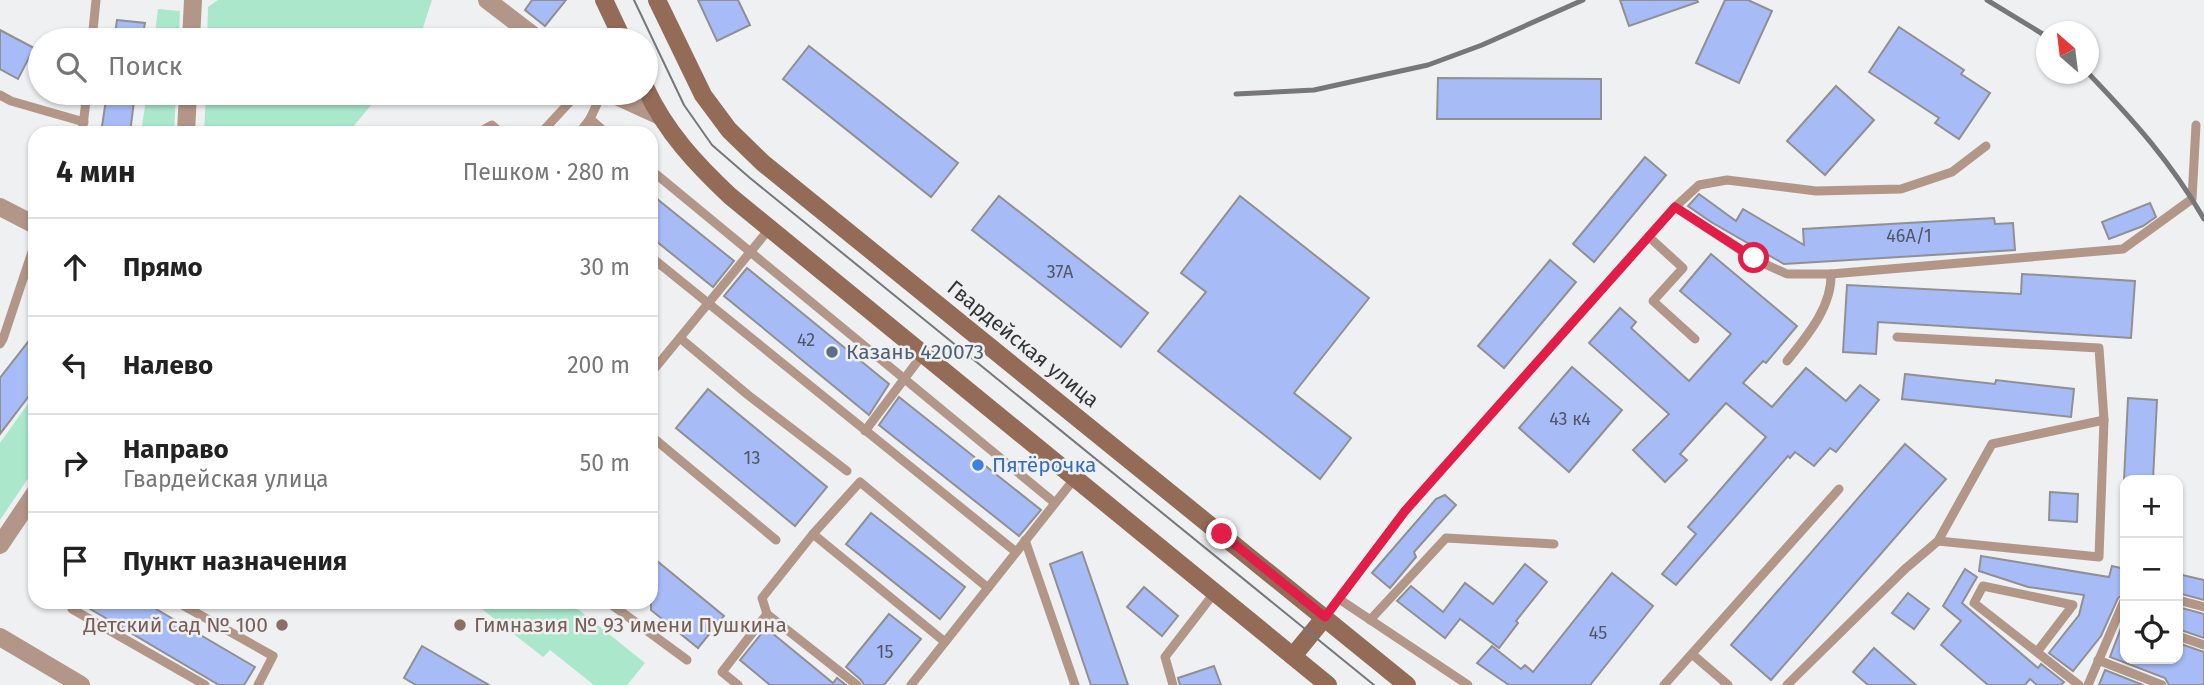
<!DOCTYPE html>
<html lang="ru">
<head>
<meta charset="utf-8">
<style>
	body { margin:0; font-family:"Fira Sans",sans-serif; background:#f2f2f2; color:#222 }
	.controls { position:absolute; right:21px; bottom:21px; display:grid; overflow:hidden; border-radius:14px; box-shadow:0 2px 5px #0004 }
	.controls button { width:63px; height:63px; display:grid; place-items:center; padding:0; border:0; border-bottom:2px solid #e0e0e0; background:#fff; color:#222; font:35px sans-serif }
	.compass { position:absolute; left:2036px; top:21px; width:63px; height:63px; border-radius:50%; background:#fff; box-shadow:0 2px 5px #0004; rotate:332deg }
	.stop { position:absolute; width:21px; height:21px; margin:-16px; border:5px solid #e11d48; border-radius:50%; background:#fff }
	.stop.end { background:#e11d48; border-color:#fff; box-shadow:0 2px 7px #0008 }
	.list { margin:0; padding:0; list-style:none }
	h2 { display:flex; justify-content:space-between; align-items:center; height:91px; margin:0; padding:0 28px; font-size:30px }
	h2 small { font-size:23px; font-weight:400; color:#767676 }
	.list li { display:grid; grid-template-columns:46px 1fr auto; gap:21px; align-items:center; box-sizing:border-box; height:98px; padding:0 28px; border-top:2px solid #e0e0e0 }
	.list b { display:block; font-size:26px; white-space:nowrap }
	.list p { margin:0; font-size:23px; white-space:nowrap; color:#767676 }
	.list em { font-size:23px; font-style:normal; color:#767676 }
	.icon { flex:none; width:38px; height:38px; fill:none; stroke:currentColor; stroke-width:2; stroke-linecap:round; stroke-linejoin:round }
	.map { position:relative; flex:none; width:2204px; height:685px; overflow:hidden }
	.search { position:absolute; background:#fff; box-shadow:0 2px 5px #0004; left:28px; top:28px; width:630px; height:77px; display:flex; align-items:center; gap:18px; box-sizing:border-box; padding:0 24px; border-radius:38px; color:#767676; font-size:26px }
	.panel { position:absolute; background:#fff; box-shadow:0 2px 5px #0004; left:28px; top:126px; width:630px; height:483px; border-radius:21px }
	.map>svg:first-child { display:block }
	.green { fill:#aae7cb }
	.building { fill:#a7bbf6; stroke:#909092; stroke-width:2 }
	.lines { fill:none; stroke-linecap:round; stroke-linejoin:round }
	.service { stroke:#b29688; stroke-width:9 }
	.minor { stroke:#b29688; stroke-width:18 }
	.secondary { stroke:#936b57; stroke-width:18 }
	.tram { stroke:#777779; stroke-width:2 }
	.rail { stroke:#777779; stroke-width:5 }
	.route { stroke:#e11d48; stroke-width:9 }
	.service-dot { fill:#5c6f8a; stroke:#eff0f2; stroke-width:2.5 }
	.shop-dot { fill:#3f7fe0; stroke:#eff0f2; stroke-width:2.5 }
	.education-dot { fill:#8d6e63; stroke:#eff0f2; stroke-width:2.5 }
	.labels { text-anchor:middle; stroke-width:5; stroke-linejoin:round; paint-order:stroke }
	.number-label { font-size:18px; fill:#515665 }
	.street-label { font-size:21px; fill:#343435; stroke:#eff0f2 }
	.service-label { font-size:21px; fill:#4e5e75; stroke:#eff0f2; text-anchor:start }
	.shop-label { font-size:21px; fill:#366cbe; stroke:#eff0f2; text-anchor:start }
	.education-label { font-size:21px; fill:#785e54; stroke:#eff0f2; text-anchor:end }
</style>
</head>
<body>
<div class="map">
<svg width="2204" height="685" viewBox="0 0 2204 685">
	<rect width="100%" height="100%" fill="#eff0f2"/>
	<g class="green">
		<polygon points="218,0 432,0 419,40 207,40 208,7"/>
		<polygon points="158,9 180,11 179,40 154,40"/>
		<polygon points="147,93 176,93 174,133 141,133"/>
		<polygon points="206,93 381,93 348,133 204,133"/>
		<polygon points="35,394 35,468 0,520 0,443"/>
		<polygon points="473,602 569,602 645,663 627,685 594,685 550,650 543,657"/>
	</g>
	<g class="building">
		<polygon points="532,0 566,0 545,26 525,10"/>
		<polygon points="698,0 738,0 750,25 717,41"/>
		<polygon points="1620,0 1697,0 1698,2 1629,26"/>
		<polygon points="1725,0 1748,0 1772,11 1739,83 1696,63"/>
		<polygon points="117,20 145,23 142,40 114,40"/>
		<polygon points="1899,27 1964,70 1961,74 1990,93 1959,139 1935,123 1939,118 1869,72"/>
		<polygon points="0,30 34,48 18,79 0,69"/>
		<polygon points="809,46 958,163 931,197 783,79"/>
		<polygon points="1438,78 1601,79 1601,119 1437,119"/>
		<polygon points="1836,86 1874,120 1825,175 1787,141"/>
		<polygon points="107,93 135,93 130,133 101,133"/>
		<polygon points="1645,157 1666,175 1594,262 1573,244"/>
		<polygon points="651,194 734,261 713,287 651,237"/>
		<polygon points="1699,194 1736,221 1743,209 1804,245 1803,229 1994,218 1995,224 2013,223 2015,250 1784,264 1711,222 1688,206"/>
		<polygon points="999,196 1148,313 1121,347 972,230"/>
		<polygon points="1240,196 1369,298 1294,393 1351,438 1320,479 1158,351 1206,292 1181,273"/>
		<polygon points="2150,203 2156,217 2143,226 2109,239 2102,222"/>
		<polygon points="1711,254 1797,326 1766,363 1763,361 1743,383 1772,407 1806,368 1846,401 1860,385 1879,400 1836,452 1830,448 1814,466 1795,452 1790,458 1788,456 1676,585 1662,574 1696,534 1688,527 1766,437 1726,403 1680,454 1687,460 1665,482 1633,450 1669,414 1589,343 1620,308 1636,322 1631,328 1689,381 1731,334 1680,291"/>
		<polygon points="1550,260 1576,282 1504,368 1478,346"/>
		<polygon points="747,268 889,384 869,415 724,296"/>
		<polygon points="2022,274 2135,281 2131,338 1878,322 1876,354 1843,352 1847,285 2021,294"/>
		<polygon points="35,333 35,388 0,434 0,378"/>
		<polygon points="1572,367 1622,410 1569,472 1519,428"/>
		<polygon points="1905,374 1995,384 1996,380 2074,389 2071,417 1902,399"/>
		<polygon points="708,389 827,487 795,526 676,428"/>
		<polygon points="899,397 1041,510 1019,536 879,425"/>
		<polygon points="2128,398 2157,400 2153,480 2124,480"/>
		<polygon points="1905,444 1946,479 1771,680 1731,645"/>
		<polygon points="2050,492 2078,494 2077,522 2049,520"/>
		<polygon points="1445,495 1456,505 1414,552 1416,557 1390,588 1372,573 1436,499"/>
		<polygon points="871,513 965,587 940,619 846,544"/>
		<polygon points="1082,552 1128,685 1091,685 1050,564"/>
		<polygon points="651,556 724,616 698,648 651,610"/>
		<polygon points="1981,556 2109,577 2112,566 2125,569 2125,594 2118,598 2101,636 2073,671 2049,653 2079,615 2084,595 2028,587 1979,571"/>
		<polygon points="1525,564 1547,582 1516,621 1518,623 1499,648 1460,619 1445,638 1397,601 1411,586 1443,612 1465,583 1493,604"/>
		<polygon points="1965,569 1977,577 1962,603 2038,668 2041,664 2064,682 2061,685 2037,685 2030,679 2025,685 1988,685 1941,645 1961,621 1943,606"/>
		<polygon points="1612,573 1653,606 1590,685 1509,685 1477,663 1492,646 1521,669 1525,665 1533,672"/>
		<polygon points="2178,574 2204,580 2204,600 2178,593"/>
		<polygon points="1144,587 1178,616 1162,636 1127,607"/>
		<polygon points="1908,593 1929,609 1914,629 1892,613"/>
		<polygon points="83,602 144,602 255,667 244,685 219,685 82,604"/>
		<polygon points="2178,607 2204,614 2204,638 2178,629"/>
		<polygon points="889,614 921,639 884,685 864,685 861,680 846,667"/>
		<polygon points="2124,620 2125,659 2178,659 2178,643 2204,652 2204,685 2169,685 2165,678 2110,657"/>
		<polygon points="766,628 833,683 837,678 846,685 770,685 740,660"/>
		<polygon points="422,646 489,685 416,685 404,678"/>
		<polygon points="1874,648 1916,685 1868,685 1853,672"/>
		<polygon points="1214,666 1221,685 1180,685 1178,678"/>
		<polygon points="2105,670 2143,685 2099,685"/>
	</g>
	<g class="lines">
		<g class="service">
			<polyline points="92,40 96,0"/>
			<polyline points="602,93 590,119 606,133"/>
			<polyline points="0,95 11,101 84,122"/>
			<polyline points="82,133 87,93"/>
			<polyline points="478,133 492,125 501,133"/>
			<polyline points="541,133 578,93"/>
			<polyline points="579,133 590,119"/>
			<polyline points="651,170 1055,503"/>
			<polyline points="1675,207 1699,185 1727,180 1816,191 1901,189 1952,172 1986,146"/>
			<polyline points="1649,237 1683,268 1653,301 1695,339"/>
			<polyline points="651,257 1016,552"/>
			<polyline points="1897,337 2099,348 2104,420 2099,557 1938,541"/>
			<polyline points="680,338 748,395 847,471"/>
			<polyline points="0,344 3,339 35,243"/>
			<path d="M1787,361C1807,336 1832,307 1831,274"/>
			<polyline points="651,373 770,228"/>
			<polyline points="865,431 923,354"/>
			<polyline points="651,436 776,540"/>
			<polyline points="813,534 860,482 988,588"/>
			<polyline points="1025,540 1075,685"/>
			<polyline points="1339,599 1468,685"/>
			<polyline points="2178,600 2204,607"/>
			<polyline points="76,602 72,609 205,685"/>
			<polyline points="177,602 273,656 258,685"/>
			<polyline points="608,602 687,660"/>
			<polyline points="767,614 762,598 813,534 945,642"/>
			<polyline points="1325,617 1405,511 1675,207 1754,259 1787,274 1831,274 2123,249 2192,199 2196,125"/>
			<polyline points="1370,620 1446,538 1554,544"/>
			<polyline points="2178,636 2204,645"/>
			<polyline points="2037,652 2073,605 1983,586 1974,603 2079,685"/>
			<polyline points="1692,654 1728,685"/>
			<polyline points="2098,660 2162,685"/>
			<polyline points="738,685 722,672 767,614 857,685"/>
			<polyline points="911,685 1075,478"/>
			<polyline points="1173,685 1165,657 1215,592"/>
			<polyline points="1664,685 1839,489"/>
			<polyline points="1787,685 1905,569 1938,541 1992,444 2104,420"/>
			<polyline points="2088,685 2124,601"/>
		</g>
		<g class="minor">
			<polyline points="487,0 539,40"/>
			<polyline points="191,40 193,0"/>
			<polyline points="610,93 658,115"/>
			<polyline points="186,133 188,93"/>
			<polyline points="0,207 35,225"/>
			<polyline points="0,545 35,493"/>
			<polyline points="0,637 81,685"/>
		</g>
		<g class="secondary">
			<polyline points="604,0 623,40"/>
			<polyline points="657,0 703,95 729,130 763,163 1407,685"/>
			<path d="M646,89C666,132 696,164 730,196L1328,685"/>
			<polyline points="1293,656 1325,617"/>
		</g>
		<polyline class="tram" points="634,0 684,105 712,145 750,178 1374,685"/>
		<g class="rail">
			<polyline points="1987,0 2046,36"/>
			<path d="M2088,73C2134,121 2171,162 2204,219"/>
			<polyline points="1236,94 1314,90 1428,65 1482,45 1583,0"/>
		</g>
	</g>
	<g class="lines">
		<polyline class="route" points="1222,534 1325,617 1405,511 1675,207 1754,258"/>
	</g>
	<circle class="service-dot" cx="832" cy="352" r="7"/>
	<circle class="shop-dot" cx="978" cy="465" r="7"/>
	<g class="education-dot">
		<circle cx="282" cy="625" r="7"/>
		<circle cx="460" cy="625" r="7"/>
	</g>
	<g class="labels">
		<g class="number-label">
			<text x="1909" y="242">46А/1</text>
			<text x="1060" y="278">37А</text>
			<text x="806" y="346">42</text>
			<text x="1570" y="425">43 к4</text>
			<text x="752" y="464">13</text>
			<text x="1598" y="639">45</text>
			<text x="885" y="658">15</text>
		</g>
		<g class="street-label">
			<text transform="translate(1023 344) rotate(39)" y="7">Гвардейская улица</text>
		</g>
		<g class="service-label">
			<text x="846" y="359">Казань 420073</text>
		</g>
		<g class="shop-label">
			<text x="992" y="472">Пятёрочка</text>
		</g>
		<g class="education-label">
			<text x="268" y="632">Детский сад № 100</text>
			<text x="474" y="632" text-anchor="start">Гимназия № 93 имени Пушкина</text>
		</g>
	</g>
</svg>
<div class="controls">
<button>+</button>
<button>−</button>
<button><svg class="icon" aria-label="locate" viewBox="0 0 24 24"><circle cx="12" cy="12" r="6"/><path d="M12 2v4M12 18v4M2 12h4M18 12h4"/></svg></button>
</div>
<svg class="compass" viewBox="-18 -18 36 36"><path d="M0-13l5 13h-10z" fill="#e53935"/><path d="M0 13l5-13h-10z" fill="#767676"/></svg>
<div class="stop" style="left:1754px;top:258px"></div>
<div class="stop end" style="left:1222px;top:534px"></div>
<div class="search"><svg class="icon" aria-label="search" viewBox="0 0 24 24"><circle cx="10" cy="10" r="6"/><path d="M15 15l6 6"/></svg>Поиск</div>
<section class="panel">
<h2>4 мин<small>Пешком · 280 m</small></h2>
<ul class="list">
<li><svg class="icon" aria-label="ahead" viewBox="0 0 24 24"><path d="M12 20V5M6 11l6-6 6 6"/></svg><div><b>Прямо</b></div><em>30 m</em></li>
<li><svg class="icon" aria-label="left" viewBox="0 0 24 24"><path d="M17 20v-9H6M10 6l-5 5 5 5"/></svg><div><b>Налево</b></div><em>200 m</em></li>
<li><svg class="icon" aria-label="right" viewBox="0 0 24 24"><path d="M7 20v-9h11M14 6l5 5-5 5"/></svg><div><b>Направо</b><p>Гвардейская улица</p></div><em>50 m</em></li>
<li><svg class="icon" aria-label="arrive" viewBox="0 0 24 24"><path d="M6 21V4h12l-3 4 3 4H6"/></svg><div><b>Пункт назначения</b></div></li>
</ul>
</section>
</div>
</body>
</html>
